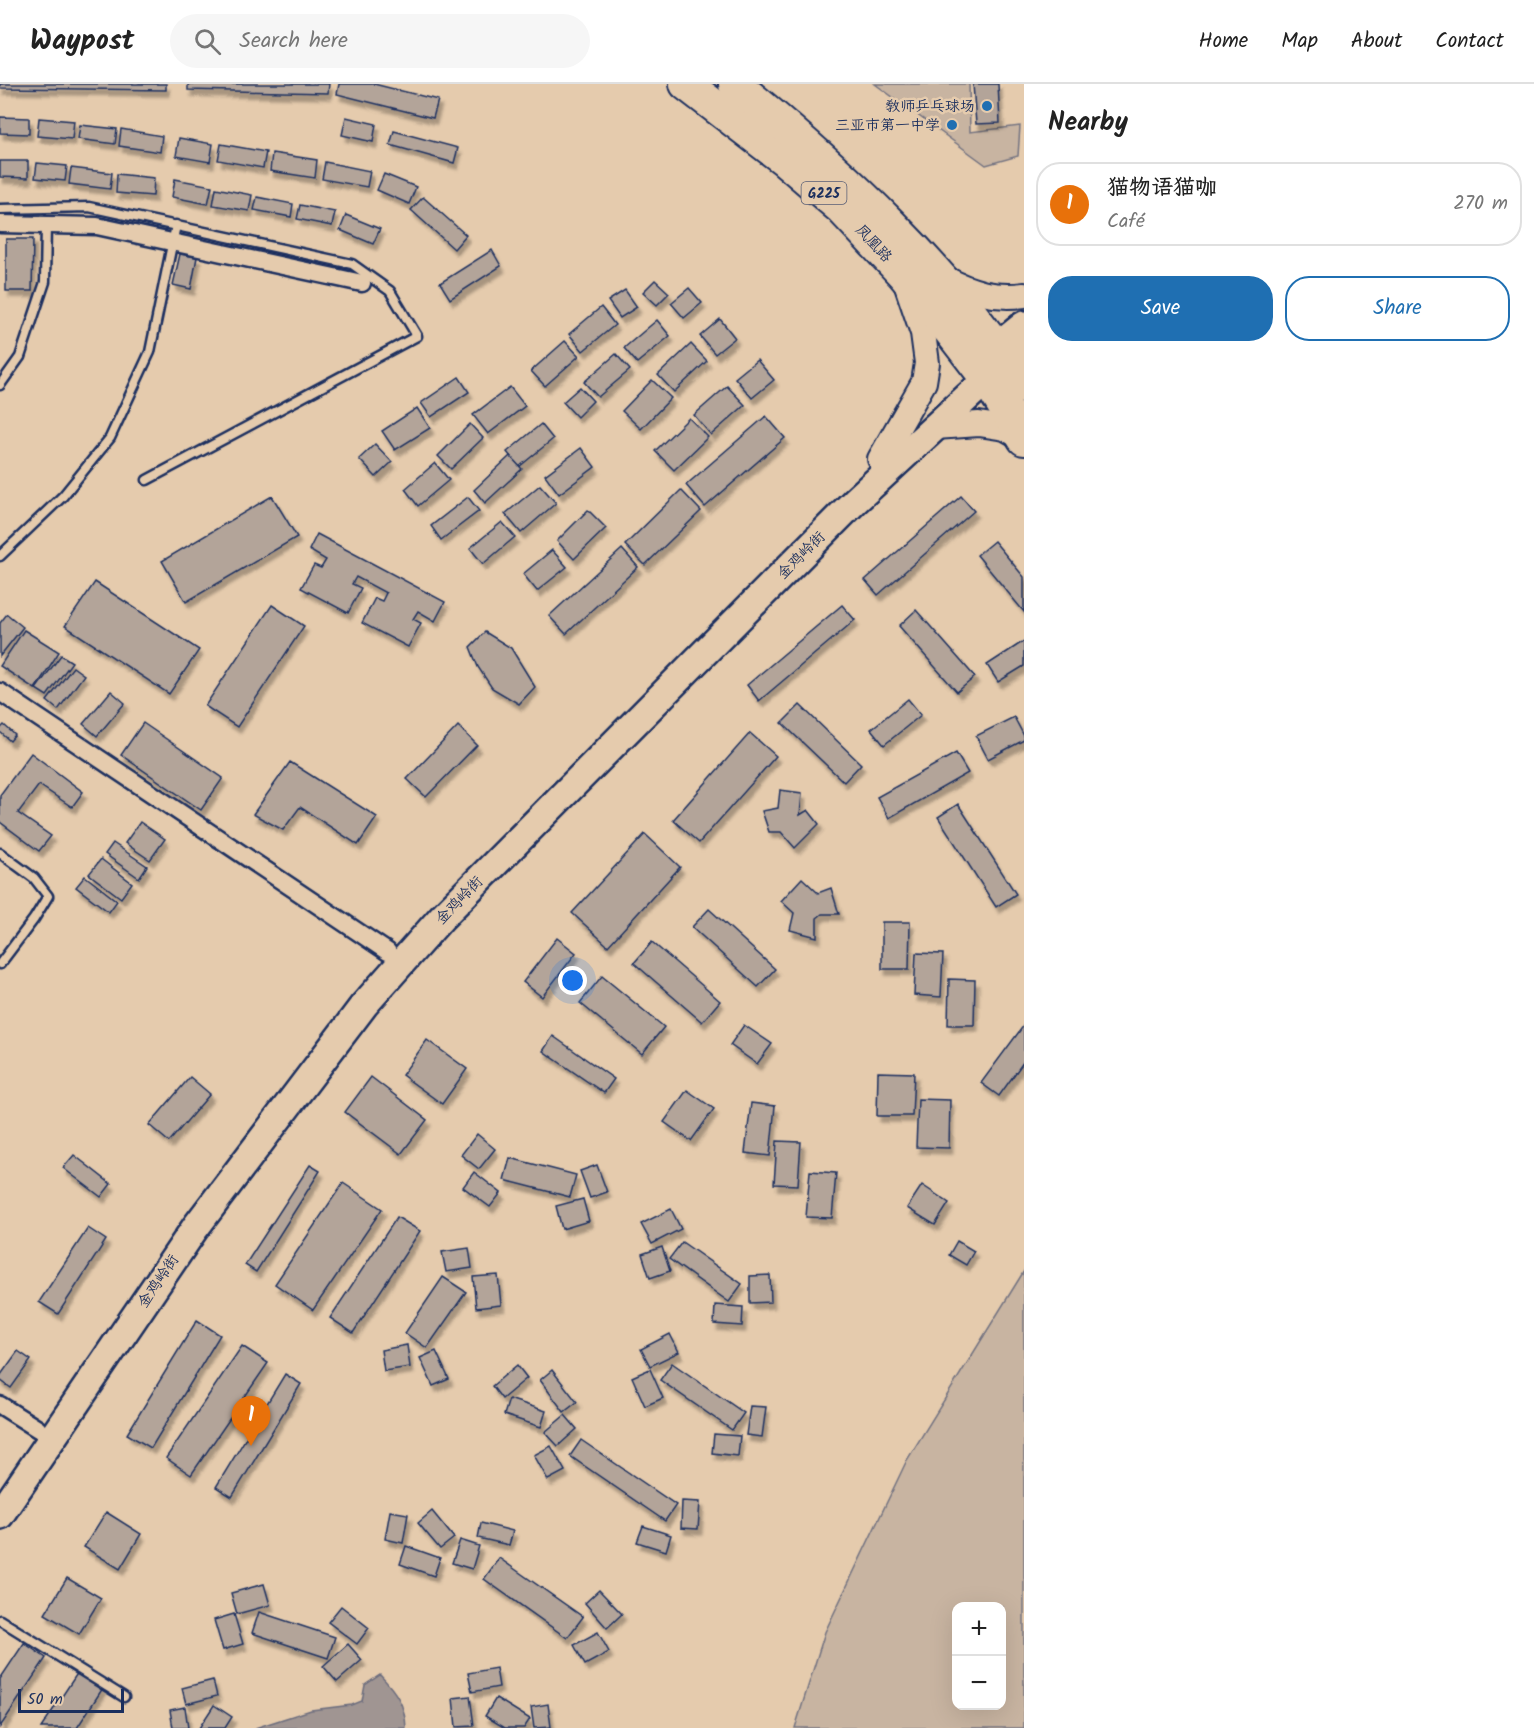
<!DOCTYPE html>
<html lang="en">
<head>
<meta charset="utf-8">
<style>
	body { margin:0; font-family:Kalam,"LXGW WenKai TC",sans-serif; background:#f6f6f6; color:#222 }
	.controls { position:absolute; right:18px; bottom:18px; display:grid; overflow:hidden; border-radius:12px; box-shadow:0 6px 24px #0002 }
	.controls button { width:54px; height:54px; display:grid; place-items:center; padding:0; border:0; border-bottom:2px solid #e0e0e0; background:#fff; color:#222; font:30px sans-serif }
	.scale { position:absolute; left:18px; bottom:15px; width:106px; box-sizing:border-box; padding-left:6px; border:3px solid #1b2f5e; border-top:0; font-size:16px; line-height:21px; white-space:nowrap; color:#1b2f5e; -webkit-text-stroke:4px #e5cbad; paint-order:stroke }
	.you { position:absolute; left:573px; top:897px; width:21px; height:21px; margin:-15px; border:4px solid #fff; border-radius:50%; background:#1a73e8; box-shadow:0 0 0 9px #1a73e833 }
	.badge { display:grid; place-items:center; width:39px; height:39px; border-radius:50%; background:#1f6fb2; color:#fff; font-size:20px; font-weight:700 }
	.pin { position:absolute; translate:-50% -50px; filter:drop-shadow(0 2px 3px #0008) }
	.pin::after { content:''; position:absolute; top:32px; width:21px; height:18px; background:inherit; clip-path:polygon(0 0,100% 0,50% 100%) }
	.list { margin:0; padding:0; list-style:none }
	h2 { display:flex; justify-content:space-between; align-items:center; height:78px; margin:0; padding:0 24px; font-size:26px }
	h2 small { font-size:20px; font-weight:400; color:#767676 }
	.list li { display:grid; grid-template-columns:39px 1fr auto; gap:18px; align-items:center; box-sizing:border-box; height:84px; margin:0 12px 12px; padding:0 12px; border:2px solid #e0e0e0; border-radius:24px }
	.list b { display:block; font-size:22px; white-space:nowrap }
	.list p { margin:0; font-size:20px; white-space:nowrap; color:#767676 }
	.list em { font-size:20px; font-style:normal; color:#767676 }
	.actions { display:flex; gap:12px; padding:18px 24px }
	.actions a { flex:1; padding:14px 0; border:2px solid #1f6fb2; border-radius:24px; text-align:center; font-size:21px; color:#1f6fb2 }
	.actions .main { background:#1f6fb2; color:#fff }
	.icon { flex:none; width:33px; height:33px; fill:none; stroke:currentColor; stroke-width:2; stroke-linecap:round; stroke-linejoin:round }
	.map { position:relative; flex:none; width:1024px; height:1644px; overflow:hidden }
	header { display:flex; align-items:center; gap:36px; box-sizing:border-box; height:84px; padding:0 30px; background:#fff; border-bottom:2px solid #e0e0e0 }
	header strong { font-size:28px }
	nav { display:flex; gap:33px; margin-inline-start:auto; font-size:21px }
	.search { width:420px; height:54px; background:#f6f6f6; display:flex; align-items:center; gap:15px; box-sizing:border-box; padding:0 21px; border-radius:33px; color:#767676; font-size:22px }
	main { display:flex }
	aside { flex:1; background:#fff }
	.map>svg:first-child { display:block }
	.green { fill:#c8b4a1; stroke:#727280; stroke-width:1.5; fill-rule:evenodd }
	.water { fill:#a09592; stroke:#6b6c7d; stroke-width:1.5 }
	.building { fill:#b3a499; stroke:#1b2f5e; stroke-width:1.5; filter:url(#shadow) }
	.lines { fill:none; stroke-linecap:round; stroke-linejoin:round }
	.lane-casing { stroke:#1b2f5e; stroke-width:13 }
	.street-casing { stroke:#1b2f5e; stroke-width:21 }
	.secondary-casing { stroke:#1b2f5e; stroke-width:28 }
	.primary-casing { stroke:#1b2f5e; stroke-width:32 }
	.highway-casing { stroke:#1b2f5e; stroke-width:36 }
	.lane { stroke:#e5cbad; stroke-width:8 }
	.street { stroke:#e5cbad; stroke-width:16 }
	.secondary { stroke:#e5cbad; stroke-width:24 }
	.primary { stroke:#e5cbad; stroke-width:27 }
	.highway { stroke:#e5cbad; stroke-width:32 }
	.poi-dot { fill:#1f6fb2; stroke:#e5cbad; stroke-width:2 }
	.labels { text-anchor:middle; stroke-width:5; stroke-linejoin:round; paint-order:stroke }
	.shield { fill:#e5cbad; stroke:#585e76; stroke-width:1.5 }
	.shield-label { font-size:14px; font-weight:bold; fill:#1b2f5e }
	.poi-label { font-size:15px; fill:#1b2f5e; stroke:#e5cbad; text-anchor:end }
	.street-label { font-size:15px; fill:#1b2f5e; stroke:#e5cbad }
</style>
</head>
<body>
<header>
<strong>Waypost</strong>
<div class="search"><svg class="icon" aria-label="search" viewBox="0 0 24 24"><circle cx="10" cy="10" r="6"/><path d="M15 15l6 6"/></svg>Search here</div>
<nav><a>Home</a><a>Map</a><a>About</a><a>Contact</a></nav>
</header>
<main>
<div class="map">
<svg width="1024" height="1644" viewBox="0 0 1024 1644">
	<defs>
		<filter id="shadow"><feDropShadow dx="3.5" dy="6" stdDeviation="1.5" flood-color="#0004"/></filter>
	</defs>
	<rect width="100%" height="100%" fill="#e5cbad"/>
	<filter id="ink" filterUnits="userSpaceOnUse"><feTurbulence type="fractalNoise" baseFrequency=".0167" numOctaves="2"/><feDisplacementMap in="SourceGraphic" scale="12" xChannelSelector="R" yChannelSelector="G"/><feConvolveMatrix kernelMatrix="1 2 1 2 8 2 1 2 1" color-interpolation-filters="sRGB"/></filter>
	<g filter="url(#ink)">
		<g class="green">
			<polygon points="875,0 969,0 970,48 1020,42 1018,72 986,81"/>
			<path d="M1024,1187V1644H795L825,1548L907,1376ZM956,1522H1002V1622H956Z"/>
		</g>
		<path class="water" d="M380,1591C396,1608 405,1620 406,1644H255L311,1626L352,1621L362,1617L365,1601Z"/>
		<g class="building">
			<polygon points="0,0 166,0 166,6 0,4"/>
			<polygon points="188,0 329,0 328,9 188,6"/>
			<polygon points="339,0 374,0 438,16 433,34 337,10"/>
			<polygon points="973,0 998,0 1000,39 976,40"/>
			<polygon points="0,33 29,34 29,50 0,49"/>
			<polygon points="346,33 376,40 373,58 342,51"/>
			<polygon points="39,34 74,37 72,55 37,52"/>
			<polygon points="80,41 117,45 115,60 78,55"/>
			<polygon points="121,45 162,52 160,68 119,62"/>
			<polygon points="394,47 458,64 454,79 390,61"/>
			<polygon points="179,54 213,60 210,78 176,72"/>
			<polygon points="221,60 266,68 263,84 218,76"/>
			<polygon points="272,69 317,76 315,94 270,87"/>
			<polygon points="0,77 28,77 28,94 0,93"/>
			<polygon points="325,78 370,87 367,103 322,95"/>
			<polygon points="37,79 67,82 65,97 35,94"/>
			<polygon points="71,84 112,89 110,105 69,100"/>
			<polygon points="117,90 154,94 153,112 116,109"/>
			<polygon points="384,90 416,103 409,120 377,106"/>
			<polygon points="175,95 212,102 208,120 172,113"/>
			<polygon points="216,104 252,111 249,127 213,121"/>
			<polygon points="257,113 293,120 291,133 254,126"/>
			<polygon points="423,113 466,151 454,165 411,126"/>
			<polygon points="300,121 335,128 332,142 297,135"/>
			<polygon points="346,131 380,145 373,160 340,146"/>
			<polygon points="6,155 33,155 32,207 6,207"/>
			<polygon points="492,166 501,182 450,215 440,199"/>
			<polygon points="180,170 197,173 191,205 173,201"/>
			<polygon points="655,196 669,209 657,221 643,208"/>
			<polygon points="689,204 702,219 684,234 671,219"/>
			<polygon points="625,206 637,223 620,234 608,217"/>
			<polygon points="601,223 615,241 583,267 569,250"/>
			<polygon points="720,235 735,254 715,270 700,252"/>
			<polygon points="657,236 670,252 637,279 624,264"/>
			<polygon points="565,257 579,272 545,302 531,287"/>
			<polygon points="691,260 707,277 674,308 658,291"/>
			<polygon points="616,270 630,286 598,313 584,298"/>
			<polygon points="757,276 774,296 752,314 735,294"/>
			<polygon points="459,293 469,308 431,333 421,319"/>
			<polygon points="652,296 671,314 641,345 622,327"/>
			<polygon points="727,302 745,321 711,351 694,331"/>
			<polygon points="510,303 525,322 488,350 473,331"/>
			<polygon points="580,303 593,317 577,333 563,318"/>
			<polygon points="417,324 430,344 395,366 382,347"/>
			<polygon points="766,332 785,354 705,423 686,401"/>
			<polygon points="689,334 708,353 674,386 655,367"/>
			<polygon points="470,340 483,354 451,385 438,372"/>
			<polygon points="541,340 553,355 519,383 507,368"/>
			<polygon points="375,360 392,378 376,393 359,375"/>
			<polygon points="581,364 595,383 559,410 545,391"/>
			<polygon points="510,372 522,385 485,419 474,406"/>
			<polygon points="435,379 449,396 418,422 405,405"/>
			<polygon points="540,401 556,419 521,449 505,430"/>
			<polygon points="681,406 701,427 645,481 625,461"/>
			<polygon points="272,412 297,453 186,518 162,477"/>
			<polygon points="961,412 974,427 878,511 865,496"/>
			<polygon points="468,413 479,427 441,456 431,442"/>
			<polygon points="588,426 606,444 574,475 557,457"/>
			<polygon points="502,438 515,453 483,480 470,464"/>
			<polygon points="317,450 445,518 435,537 418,527 413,535 421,539 408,563 362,539 375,514 382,517 386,509 356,493 352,500 361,504 348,529 301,504 314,481 321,484 326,476 309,466"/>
			<polygon points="994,457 1024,493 1024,528 977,471"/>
			<polygon points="622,465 638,483 566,550 549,532"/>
			<polygon points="552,466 567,483 537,507 523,490"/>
			<polygon points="95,498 199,566 169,610 65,542"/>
			<polygon points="272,521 304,542 237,643 205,622"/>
			<polygon points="842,521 855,536 759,617 747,601"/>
			<polygon points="916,526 975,593 957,608 899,542"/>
			<polygon points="7,530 23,543 0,572 0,539"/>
			<polygon points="24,546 59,568 35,605 0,582"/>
			<polygon points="485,548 511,564 535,603 519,620 492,604 478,583 470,563"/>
			<polygon points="1024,557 1024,582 998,598 987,581"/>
			<polygon points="61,571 72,578 47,612 36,605"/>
			<polygon points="73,583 84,591 58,626 47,617"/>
			<polygon points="111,607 125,619 97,652 83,640"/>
			<polygon points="908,615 921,631 884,661 871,645"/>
			<polygon points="800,621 861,680 844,698 782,639"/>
			<polygon points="1014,633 1024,652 1024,656 988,675 976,652"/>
			<polygon points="143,639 223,694 201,726 121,671"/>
			<polygon points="4,641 15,651 10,657 0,648 0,645"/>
			<polygon points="458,642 477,661 426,713 407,695"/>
			<polygon points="750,649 776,672 699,759 673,736"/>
			<polygon points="31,669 83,708 72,723 39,701 18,729 51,752 39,767 0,738 0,711"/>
			<polygon points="956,669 968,689 889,734 877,713"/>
			<polygon points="290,678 377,733 358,761 300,723 283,746 253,730"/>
			<polygon points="780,706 802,709 800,731 808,726 819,740 795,764 781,748 769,748 762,727 778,724"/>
			<polygon points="958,720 1016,810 996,823 938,733"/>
			<polygon points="140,738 165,755 150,776 125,759"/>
			<polygon points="645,750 680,783 608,862 572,829"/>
			<polygon points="113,759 147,782 139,794 105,770"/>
			<polygon points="101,775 132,799 121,814 89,790"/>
			<polygon points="85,792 117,817 109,828 76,803"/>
			<polygon points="802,794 818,809 831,804 839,830 822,830 817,834 817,853 790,846 794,829 781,817"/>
			<polygon points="709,825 775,885 758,903 692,843"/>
			<polygon points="882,838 910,838 909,885 882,885"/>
			<polygon points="557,854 576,869 542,913 523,898"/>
			<polygon points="652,858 720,917 702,938 634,879"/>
			<polygon points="916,869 943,870 941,913 914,911"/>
			<polygon points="602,892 664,943 642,970 580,919"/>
			<polygon points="949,895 975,896 974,941 948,941"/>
			<polygon points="744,941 772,960 757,980 730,961"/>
			<polygon points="1024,941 1024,977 999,1012 981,999"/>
			<polygon points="553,952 614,995 604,1009 543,967"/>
			<polygon points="427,956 467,985 442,1020 402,991"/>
			<polygon points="878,988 914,989 912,1032 877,1032"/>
			<polygon points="190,993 210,1010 169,1058 149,1041"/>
			<polygon points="371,993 427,1036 401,1070 345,1028"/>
			<polygon points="687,1006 714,1025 691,1057 664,1038"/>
			<polygon points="918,1015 950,1016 949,1064 916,1063"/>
			<polygon points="751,1019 775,1022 770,1072 745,1069"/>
			<polygon points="477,1050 495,1065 479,1085 461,1071"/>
			<polygon points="777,1057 801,1058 798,1101 774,1100"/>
			<polygon points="74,1071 111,1100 101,1113 63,1084"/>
			<polygon points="510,1074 576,1091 570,1113 504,1096"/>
			<polygon points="310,1081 320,1087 256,1188 245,1181"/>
			<polygon points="597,1081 607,1108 590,1114 580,1087"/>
			<polygon points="810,1087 836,1089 832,1134 806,1133"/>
			<polygon points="474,1088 501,1109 490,1123 463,1103"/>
			<polygon points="343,1099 382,1125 313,1226 275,1200"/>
			<polygon points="922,1101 949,1119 935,1141 907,1124"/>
			<polygon points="583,1115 589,1137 562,1145 556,1122"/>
			<polygon points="671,1125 681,1145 652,1160 641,1140"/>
			<polygon points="397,1133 420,1147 353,1249 330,1234"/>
			<polygon points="88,1144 106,1156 58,1230 39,1218"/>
			<polygon points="957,1157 974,1167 966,1181 949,1171"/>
			<polygon points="682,1158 742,1200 729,1218 669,1175"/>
			<polygon points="662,1163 670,1187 650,1194 642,1170"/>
			<polygon points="469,1164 472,1184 446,1188 442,1168"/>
			<polygon points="498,1191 501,1221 476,1224 473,1193"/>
			<polygon points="770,1191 771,1218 750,1219 750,1192"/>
			<polygon points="443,1193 466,1208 427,1264 405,1249"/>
			<polygon points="715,1221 743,1223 742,1242 714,1240"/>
			<polygon points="197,1236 220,1251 151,1364 127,1350"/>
			<polygon points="670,1250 679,1268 650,1282 641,1265"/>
			<polygon points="407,1261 410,1283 384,1287 381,1266"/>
			<polygon points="242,1262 268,1279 191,1391 166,1374"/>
			<polygon points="18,1267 31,1276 11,1304 0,1296 0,1292"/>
			<polygon points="436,1267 449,1295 433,1302 420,1274"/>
			<polygon points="672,1279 744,1329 732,1346 660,1296"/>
			<polygon points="517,1281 527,1294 502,1315 492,1302"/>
			<polygon points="650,1285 663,1314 645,1322 632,1293"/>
			<polygon points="552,1286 577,1318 564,1328 540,1296"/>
			<polygon points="285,1290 301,1300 232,1413 216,1403"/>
			<polygon points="509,1315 546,1327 541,1343 504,1331"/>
			<polygon points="750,1322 766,1323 762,1353 746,1351"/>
			<polygon points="565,1331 577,1345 558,1362 545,1348"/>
			<polygon points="714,1350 740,1352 738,1372 712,1369"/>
			<polygon points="581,1356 676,1421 665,1437 570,1372"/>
			<polygon points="551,1362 565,1387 548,1396 534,1371"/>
			<polygon points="682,1417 700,1418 698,1445 681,1444"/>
			<polygon points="390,1427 408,1430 403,1459 385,1455"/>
			<polygon points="432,1427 454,1454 440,1465 418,1439"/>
			<polygon points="106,1428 141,1450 120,1485 84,1463"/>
			<polygon points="481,1439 513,1447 509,1461 478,1454"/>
			<polygon points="643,1442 671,1451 666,1467 637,1458"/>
			<polygon points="460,1456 479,1462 472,1485 452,1479"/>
			<polygon points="406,1462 440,1474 434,1492 400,1480"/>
			<polygon points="499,1474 583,1533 567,1554 484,1495"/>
			<polygon points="67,1494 101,1514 79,1550 45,1530"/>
			<polygon points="264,1500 270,1521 237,1530 231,1509"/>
			<polygon points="599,1506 622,1530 607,1544 585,1519"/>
			<polygon points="341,1522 369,1544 357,1560 328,1538"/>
			<polygon points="259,1528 335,1553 328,1574 252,1549"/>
			<polygon points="234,1530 243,1560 223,1566 214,1536"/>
			<polygon points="598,1548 609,1568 585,1581 574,1561"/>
			<polygon points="24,1559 46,1574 0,1643 0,1595"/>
			<polygon points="348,1560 362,1576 337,1598 323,1582"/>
			<polygon points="496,1584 499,1603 472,1608 468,1589"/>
			<polygon points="78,1588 103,1604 77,1644 41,1644"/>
			<polygon points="213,1596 217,1612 186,1620 182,1604"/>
			<polygon points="470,1612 474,1642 456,1643 453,1614"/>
			<polygon points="496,1614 530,1635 524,1644 505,1644 485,1632"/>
			<polygon points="548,1620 551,1643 534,1644 531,1623"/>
			<polygon points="214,1621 232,1633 225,1644 199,1644"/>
			<polygon points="185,1623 188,1644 173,1644 170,1626"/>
		</g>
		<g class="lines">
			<g class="lane-casing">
				<g id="lane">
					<polyline points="0,125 89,123 352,180 390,207 417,252 147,396"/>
					<polyline points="0,301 20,273 45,198 46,141"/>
					<polyline points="0,472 63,412 110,354 150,268 176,141"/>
					<polyline points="0,769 34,794 48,812 34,835 0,880"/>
					<polyline points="0,1536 124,1613"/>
				</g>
			</g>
			<g class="street-casing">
				<g id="street">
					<polyline points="0,140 97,142 362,199"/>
					<polyline points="0,608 388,868"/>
					<polyline points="0,1321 38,1345"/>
				</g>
			</g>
			<g class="secondary-casing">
				<g id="secondary">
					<path d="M946,195C971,208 995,215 1024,211"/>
					<polyline points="935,343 979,340 1005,344 1023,354"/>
					<polyline points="880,375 924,298 927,279 923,249 907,202"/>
				</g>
			</g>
			<g class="primary-casing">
				<g id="primary">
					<polyline points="992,267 1024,241"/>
					<polyline points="0,1431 195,1144 364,921 442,833 855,417 987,295 1024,263"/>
				</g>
			</g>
			<g class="highway-casing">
				<g id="highway">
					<polyline points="686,0 785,76 841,124 904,191 943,238 987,295 1024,355"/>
					<path d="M735,0C843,89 948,185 1024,303"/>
				</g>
			</g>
			<use href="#lane" class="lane"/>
			<use href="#street" class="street"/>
			<use href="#secondary" class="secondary"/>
			<use href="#primary" class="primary"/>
			<use href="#highway" class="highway"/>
		</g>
	</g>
	<g class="poi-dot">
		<circle cx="987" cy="22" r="6"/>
		<circle cx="952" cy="41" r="6"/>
	</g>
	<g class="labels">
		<rect class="shield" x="801.5" y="98" width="45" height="22" rx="4.5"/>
		<g class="shield-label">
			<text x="824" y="114">G225</text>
		</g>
		<g class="poi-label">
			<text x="975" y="27">教师乒乓球场</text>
			<text x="940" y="46">三亚市第一中学</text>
		</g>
		<g class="street-label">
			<text transform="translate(874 159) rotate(47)" y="5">凤凰路</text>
			<text transform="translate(801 471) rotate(-45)" y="5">金鸡岭街</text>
			<text transform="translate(459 816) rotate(-46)" y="5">金鸡岭街</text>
			<text transform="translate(158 1197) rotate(-56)" y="5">金鸡岭街</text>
		</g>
	</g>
</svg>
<div class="controls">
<button>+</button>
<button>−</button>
</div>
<div class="scale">50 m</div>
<div class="you"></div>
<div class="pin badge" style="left:251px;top:1362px;background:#e8710a">1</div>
</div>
<aside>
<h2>Nearby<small></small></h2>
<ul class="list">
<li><span class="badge" style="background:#e8710a">1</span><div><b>猫物语猫咖</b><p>Café</p></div><em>270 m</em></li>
</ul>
<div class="actions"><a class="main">Save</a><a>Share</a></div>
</aside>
</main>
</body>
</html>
